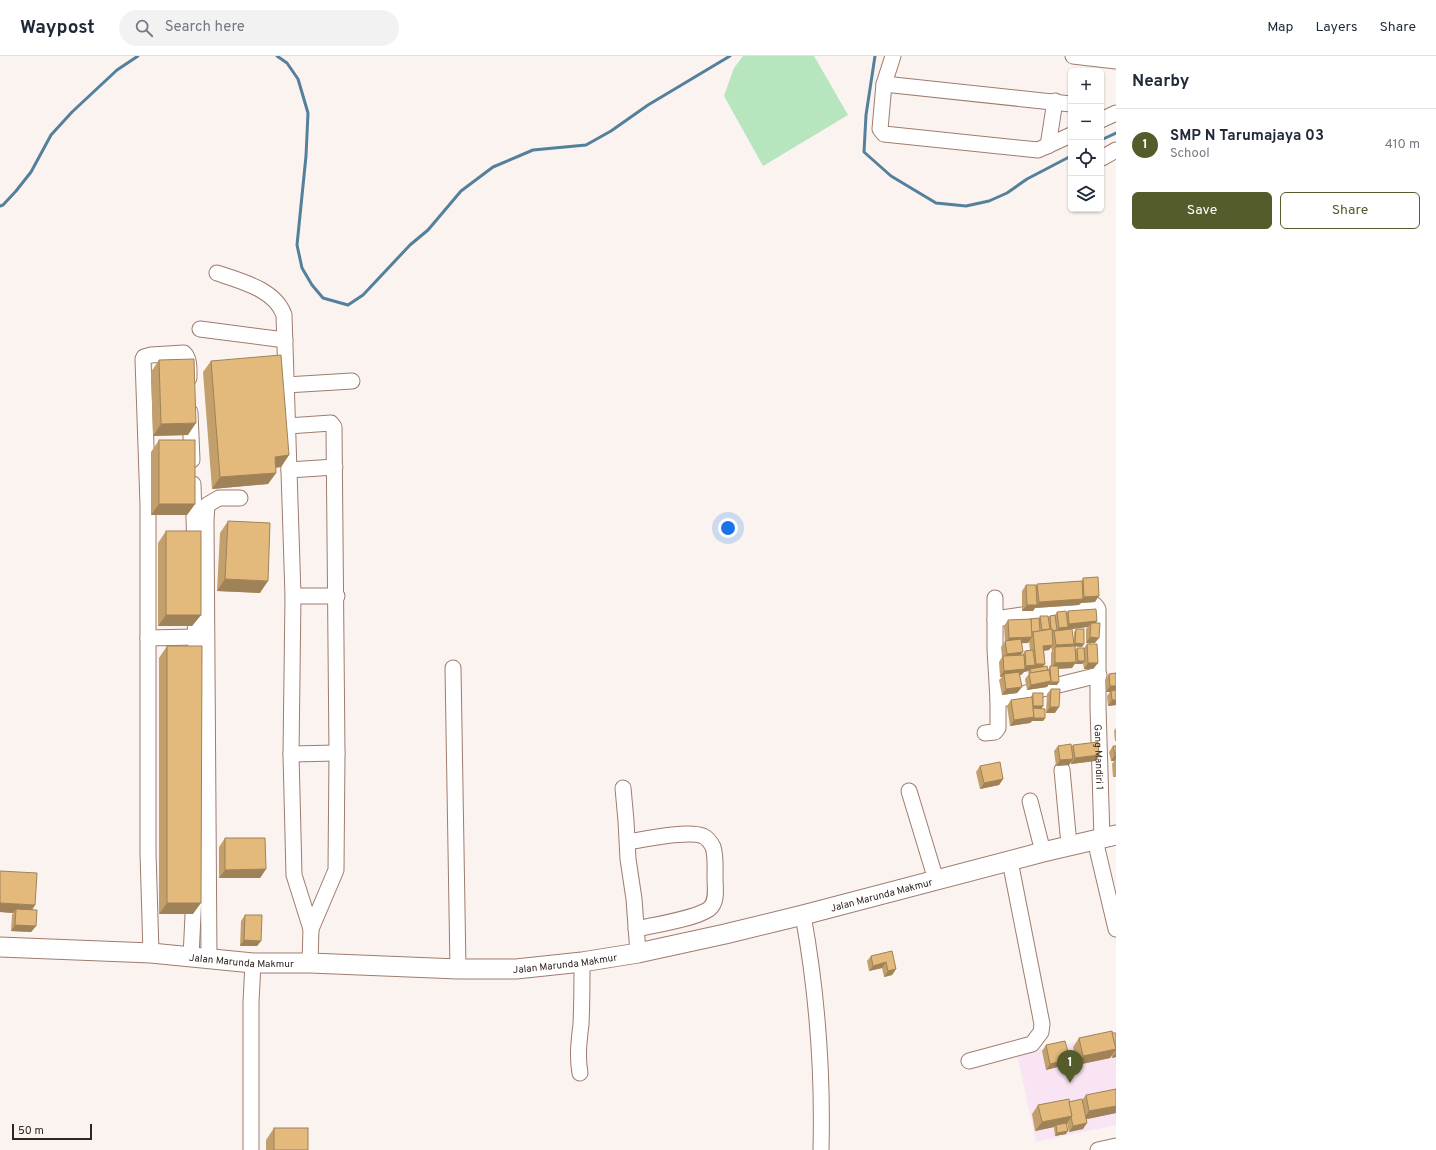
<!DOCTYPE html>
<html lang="en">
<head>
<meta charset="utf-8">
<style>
	body { margin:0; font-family:Overpass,sans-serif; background:#f2f2f3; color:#1f2937 }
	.controls { position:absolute; right:12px; top:12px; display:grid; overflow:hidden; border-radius:6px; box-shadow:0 1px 3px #0004 }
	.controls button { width:36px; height:36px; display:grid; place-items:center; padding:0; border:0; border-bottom:1px solid #e0e1e3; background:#fff; color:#1f2937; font:20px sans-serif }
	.scale { position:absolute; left:12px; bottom:10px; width:80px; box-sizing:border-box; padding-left:4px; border:2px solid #32241f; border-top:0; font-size:11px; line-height:14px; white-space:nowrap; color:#32241f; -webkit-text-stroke:3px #fbf3f0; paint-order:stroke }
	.you { position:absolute; left:728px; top:472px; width:14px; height:14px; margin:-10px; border:3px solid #fff; border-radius:50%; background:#1a73e8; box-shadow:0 0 0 6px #1a73e833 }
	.badge { display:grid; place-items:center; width:26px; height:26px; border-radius:50%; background:#545c2b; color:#fff; font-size:13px; font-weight:700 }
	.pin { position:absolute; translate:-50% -33px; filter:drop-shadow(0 1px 2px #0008) }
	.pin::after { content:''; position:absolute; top:21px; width:14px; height:12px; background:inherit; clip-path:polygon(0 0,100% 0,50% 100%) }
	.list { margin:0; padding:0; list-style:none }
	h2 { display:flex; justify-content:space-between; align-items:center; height:52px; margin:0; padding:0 16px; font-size:17px }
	h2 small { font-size:13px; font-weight:400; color:#747a83 }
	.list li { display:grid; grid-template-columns:26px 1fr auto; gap:12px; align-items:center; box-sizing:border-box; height:72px; padding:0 16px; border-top:1px solid #e0e1e3 }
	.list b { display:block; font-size:15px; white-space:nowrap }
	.list p { margin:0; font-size:13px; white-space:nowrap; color:#747a83 }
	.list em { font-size:13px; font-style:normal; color:#747a83 }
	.actions { display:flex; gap:8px; padding:12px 16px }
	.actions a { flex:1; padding:9px 0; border:1px solid #545c2b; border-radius:6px; text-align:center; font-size:14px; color:#545c2b }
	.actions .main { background:#545c2b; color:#fff }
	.icon { flex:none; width:22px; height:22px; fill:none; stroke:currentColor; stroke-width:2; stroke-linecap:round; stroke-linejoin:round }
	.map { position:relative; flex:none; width:1116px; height:1094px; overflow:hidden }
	header { display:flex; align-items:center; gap:24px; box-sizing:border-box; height:56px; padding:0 20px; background:#fff; border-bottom:1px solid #e0e1e3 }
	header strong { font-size:19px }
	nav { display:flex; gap:22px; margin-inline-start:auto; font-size:14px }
	.search { width:280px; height:36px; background:#f2f2f3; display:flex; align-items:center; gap:10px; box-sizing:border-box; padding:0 14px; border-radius:22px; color:#747a83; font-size:15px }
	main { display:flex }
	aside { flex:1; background:#fff }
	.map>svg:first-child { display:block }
	.education { fill:#f9e4f3 }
	.green { fill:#b7e5bd }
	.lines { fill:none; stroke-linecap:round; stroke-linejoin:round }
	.stream { stroke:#54809b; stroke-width:3 }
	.minor-casing { stroke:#9e7c6f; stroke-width:17 }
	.major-casing { stroke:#9e7c6f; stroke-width:21 }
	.minor { stroke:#fff; stroke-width:15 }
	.major { stroke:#fff; stroke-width:19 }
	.wall { fill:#c3a06b; fill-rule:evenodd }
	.shaded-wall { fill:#9f8257 }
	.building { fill:#e3ba7c; stroke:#9f8257 }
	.labels { text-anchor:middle; stroke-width:3.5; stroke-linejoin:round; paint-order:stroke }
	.street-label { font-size:10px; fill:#32241f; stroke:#fbf3f0 }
</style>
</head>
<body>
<header>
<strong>Waypost</strong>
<div class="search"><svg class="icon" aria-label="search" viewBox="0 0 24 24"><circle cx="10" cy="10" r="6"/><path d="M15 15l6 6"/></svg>Search here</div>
<nav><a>Map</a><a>Layers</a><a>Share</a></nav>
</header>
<main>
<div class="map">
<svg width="1116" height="1094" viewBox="0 0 1116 1094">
	<rect width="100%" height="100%" fill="#fbf3f0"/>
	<polygon class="education" points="1116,978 1108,984 1112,1001 1116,1001 1116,1069 1036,1086 1017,998"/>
	<polygon class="green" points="743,0 814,0 848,59 763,110 724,40 734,12"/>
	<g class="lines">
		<g class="stream">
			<polyline points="277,0 287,7 298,23 308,57 306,100 297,189 302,212 312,229 323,242 348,249 363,239 410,189 428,174 461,135 493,111 533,94 586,89 611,75 648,49 730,0"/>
			<polyline points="875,0 866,59 864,96 891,120 936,147 966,150 989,145 1007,137 1027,123 1071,100"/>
			<polyline points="1101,84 1116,77"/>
			<polyline points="0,150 3,149 16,135 31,116 51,79 72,56 117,14 138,0"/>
		</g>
		<g class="minor-casing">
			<g id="minor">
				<polyline points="893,0 884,28 880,73 884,78 1038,94 1071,79"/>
				<polyline points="1073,0 1116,5"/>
				<polyline points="884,28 1071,48"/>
				<polyline points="1101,64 1116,57"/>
				<polyline points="1048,90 1055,45"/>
				<polyline points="1102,102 1116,94"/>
				<path d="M217,217C240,225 275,233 284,259L293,540L291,698L294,819L311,873L310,907"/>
				<polyline points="200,273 285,284"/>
				<polyline points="286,329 352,325"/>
				<polyline points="190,356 192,404"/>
				<polyline points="288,370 331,367 334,371 337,697 336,814 311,873"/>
				<polyline points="289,414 335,411"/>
				<polyline points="193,428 195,496"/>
				<polyline points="293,540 337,540"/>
				<polyline points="195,546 196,610"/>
				<path id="s1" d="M995,563L1090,549H1095L1098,553V651L1102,782"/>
				<polyline points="148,582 195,581"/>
				<polyline points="453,612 458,913"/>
				<polyline points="998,644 1099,619"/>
				<polyline points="985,677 995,676 998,672 998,644 995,593 995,542"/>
				<polyline points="291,698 337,697"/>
				<polyline points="1062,714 1068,778 1070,790"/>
				<polyline points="623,732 626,765 628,803 634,843 638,897"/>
				<polyline points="909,735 936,824"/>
				<polyline points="1030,745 1043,796"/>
				<polyline points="1095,784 1116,873"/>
				<path d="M628,786C646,783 687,774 703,780C707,782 711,787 713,791C716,800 715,812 715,822C715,832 718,846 709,853C695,863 654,869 636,873"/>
				<path d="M803,859C817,936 823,1015 821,1094"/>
				<path d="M151,897L148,797V449L143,303L144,301L151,299L184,297C190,303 189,314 189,322"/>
				<polyline points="191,901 194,838"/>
				<polyline points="209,902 206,464 207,449 219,442 240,442"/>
				<polyline points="969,1005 1032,988 1041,976 1042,968 1010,805"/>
				<path d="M580,1017C577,1000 579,985 581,968C582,947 582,926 582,906"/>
				<polyline points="251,1094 251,946 253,907"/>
				<polyline points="1098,1094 1116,1090"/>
			</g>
		</g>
		<g class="major-casing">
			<g id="major">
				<path id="s2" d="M0,891L151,897L253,907H310L458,913H516L582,906L638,897L725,878L803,859L1043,796L1116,779"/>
			</g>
		</g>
		<use href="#minor" class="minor"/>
		<use href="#major" class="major"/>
	</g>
	<g class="wall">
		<polygon points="159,304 188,379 153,380 151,316"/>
		<polygon points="211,305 289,399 281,411 276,412 276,417 268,428 212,433 203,316"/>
		<polygon points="159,384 195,448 187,459 151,459 151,396"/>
		<polygon points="228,465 260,537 217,535 220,477"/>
		<polygon points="166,475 201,559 192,570 158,570 158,487"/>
		<polygon points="1083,522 1095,546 1081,547 1079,549 1035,552 1033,555 1022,555 1022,535 1026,529 1036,530 1037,528 1082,525"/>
		<path d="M1068,555L1097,565L1096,567L1095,587H1086V573L1088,571L1066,573L1074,584V576L1076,573L1082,591L1073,590V588L1072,590L1076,594L1077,592H1084L1087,588L1098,607L1093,613H1084L1083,607L1082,608H1075V607L1072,612L1058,613L1057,629H1049V628L1047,631L1027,634L1025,623L1029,618L1028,615L1024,616L1021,619H1019L1022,631L1017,637L1002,639L999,624L1002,621H1000L999,606L1002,601L1001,591L1005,586L1004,570L1008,564L1039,563L1040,560L1048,561L1050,560L1055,559L1057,556L1066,557ZM1029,585L1030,594L1025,595L1022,599H1021L1022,587H1028ZM1051,591L1052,595L1051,597V610H1050L1048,614L1042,611L1045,608L1044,595L1049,594Z"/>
		<polygon points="167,590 193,858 159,858 159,602"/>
		<polygon points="1116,617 1116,649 1108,650 1107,640 1110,636 1106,636 1105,624 1109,618"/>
		<polygon points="1051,633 1055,657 1046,657 1047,638"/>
		<polygon points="1033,637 1043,650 1041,653 1045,662 1043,665 1032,665 1030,667 1010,670 1007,650 1011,644 1031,641"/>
		<polygon points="1116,672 1116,685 1115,685 1114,675"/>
		<polygon points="1073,689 1099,699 1095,705 1071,708 1070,706 1069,709 1056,710 1054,695 1058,690 1071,691"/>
		<polygon points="1113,690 1116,690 1116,721 1113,721 1112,708 1114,705 1111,705 1109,696"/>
		<polygon points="980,710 1003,723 999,729 980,733 976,716"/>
		<polygon points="225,782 266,813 260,822 219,822 219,791"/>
		<polygon points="35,849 32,854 36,870 31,876 11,875 12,859 13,857 0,856"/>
		<polygon points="245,859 261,885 257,890 240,890 241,865"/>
		<polygon points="892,895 896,913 892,919 884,921 882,912 869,915 867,905 871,900"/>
		<polygon points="1112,977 1116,977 1116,1001 1112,1002 1111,999 1110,1002 1077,1009 1073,991 1079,982"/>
		<polygon points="1046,989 1065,1009 1046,1014 1042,995"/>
		<polygon points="1086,1039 1116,1057 1086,1063 1083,1073 1069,1076 1067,1067 1066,1068 1066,1078 1055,1080 1054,1072 1054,1071 1035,1075 1032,1058 1038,1049 1082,1044"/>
		<polygon points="274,1072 308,1094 266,1094 266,1084"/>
	</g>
	<g class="shaded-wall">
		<polygon points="196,367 188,379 153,380 161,368"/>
		<polygon points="289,399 281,411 267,412 275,401"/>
		<polygon points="276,417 268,428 212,433 220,421"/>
		<polygon points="159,448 195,448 187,459 151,459"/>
		<polygon points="225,523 268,525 260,537 217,535"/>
		<polygon points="1099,540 1095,546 1081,547 1079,549 1035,552 1039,546 1082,543 1084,541"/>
		<polygon points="1027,549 1037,549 1033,555 1022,555"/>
		<polygon points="166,559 201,559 192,570 158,570"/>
		<polygon points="1097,565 1093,571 1091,567 1088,571 1057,575 1059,572 1066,571 1069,568"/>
		<polygon points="1032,581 1028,587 1006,588 1006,587 1009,582"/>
		<polygon points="1090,581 1099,582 1095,587 1086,587"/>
		<polygon points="1075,587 1084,588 1082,591 1073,590"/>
		<polygon points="1074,588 1070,593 1055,591 1052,595 1056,589"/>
		<polygon points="1053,589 1049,594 1039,595 1043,590"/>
		<polygon points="1023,596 1019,602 1003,604 1007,598"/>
		<polygon points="1078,605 1085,605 1082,608 1075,608"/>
		<polygon points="1076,606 1072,612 1051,613 1055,607"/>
		<polygon points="1088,607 1098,607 1093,613 1084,613"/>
		<polygon points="1036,608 1045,608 1041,613 1031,614"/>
		<polygon points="1035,609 1031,615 1030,613 1028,615 1024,616 1021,619 1004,621 1004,618 1002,621 1000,621 1004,615 1024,613 1026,610"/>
		<polygon points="1051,625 1047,631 1027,634 1031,629"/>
		<polygon points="1051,626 1059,626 1057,629 1049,629"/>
		<polygon points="1110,630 1116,630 1116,633 1114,635 1111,635 1110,636 1106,636"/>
		<polygon points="1022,631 1017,637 1002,639 1006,633"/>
		<polygon points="1112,644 1116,644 1116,649 1108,650"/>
		<polygon points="1033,650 1043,650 1041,653 1031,653"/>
		<polygon points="1050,651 1059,651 1055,657 1046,657"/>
		<polygon points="1034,661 1045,662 1043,665 1032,665 1030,667 1010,670 1014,664"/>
		<polygon points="1099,699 1095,705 1071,708 1075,702"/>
		<polygon points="1115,699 1116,699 1116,703 1114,705 1111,705"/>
		<polygon points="1073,703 1069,709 1056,710 1060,704"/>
		<polygon points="1003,723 999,729 980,733 984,727"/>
		<polygon points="266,813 260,822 219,822 225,814"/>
		<polygon points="0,847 35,849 29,858 16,853 13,857 0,856"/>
		<polygon points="167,847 201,847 193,858 159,858"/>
		<polygon points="15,869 36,870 31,876 11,875"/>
		<polygon points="244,884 261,885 257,890 240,890"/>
		<polygon points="886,906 882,912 869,915 873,910"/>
		<polygon points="896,913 892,919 884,921 888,915"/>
		<polygon points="1116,993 1110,1002 1077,1009 1083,1000"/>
		<polygon points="1116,996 1116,1001 1112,1002"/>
		<polygon points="1070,1003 1065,1009 1046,1014 1050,1008"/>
		<polygon points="1116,1050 1116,1057 1083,1064 1089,1055"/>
		<polygon points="1072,1060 1066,1069 1056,1069 1054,1071 1035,1075 1042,1066"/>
		<polygon points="1087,1067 1083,1073 1069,1076 1073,1070"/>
		<polygon points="1068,1075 1066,1078 1055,1080 1057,1077"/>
	</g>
	<g class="building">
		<polygon points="281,299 289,399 275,401 276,417 220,421 211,305"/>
		<polygon points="194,303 196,367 161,368 159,304"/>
		<rect x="159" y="384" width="36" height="64"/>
		<polygon points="228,465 270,467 268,525 225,523"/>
		<rect x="166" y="475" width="35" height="84"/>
		<polygon points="1098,521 1099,540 1084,541 1083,522"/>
		<polygon points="1082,525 1083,543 1039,546 1037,528"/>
		<polygon points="1026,529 1036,529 1037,549 1027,549"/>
		<polygon points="1096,553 1097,565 1069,568 1068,555"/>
		<polygon points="1066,555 1068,571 1059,572 1057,556"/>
		<polygon points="1055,559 1057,574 1052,575 1052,573 1051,573 1050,560"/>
		<polygon points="1040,560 1048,560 1050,573 1042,574"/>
		<polygon points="1039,562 1040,575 1031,576 1031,563 1030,563"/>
		<polygon points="1031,563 1032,581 1009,582 1008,564"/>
		<polygon points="1091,567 1100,567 1099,582 1090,581"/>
		<polygon points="1052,573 1053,589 1043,590 1045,608 1036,608 1033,576"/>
		<polygon points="1072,573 1074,588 1056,589 1054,575"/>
		<polygon points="1076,573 1084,573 1084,588 1075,587"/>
		<polygon points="1021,583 1023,596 1007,598 1005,585"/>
		<polygon points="1087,588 1097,588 1098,607 1088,607"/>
		<polygon points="167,590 202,590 201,847 167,847"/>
		<polygon points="1075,590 1076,606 1055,607 1055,591"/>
		<polygon points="1077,592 1084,592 1085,605 1078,605"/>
		<polygon points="1033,594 1035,609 1026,610 1025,595"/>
		<polygon points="1024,599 1025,613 1004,615 1003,600"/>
		<polygon points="1047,610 1048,614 1031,617 1030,613"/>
		<polygon points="1050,610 1058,610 1059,626 1051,626"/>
		<polygon points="1049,614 1051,625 1031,629 1029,617"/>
		<polygon points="1019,616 1022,631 1006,633 1004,618"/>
		<polygon points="1116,617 1116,630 1110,630 1109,618"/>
		<polygon points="1051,633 1060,633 1059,651 1050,651"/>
		<polygon points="1116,634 1116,644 1112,644 1111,635"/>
		<rect x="1033" y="637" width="10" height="13"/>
		<polygon points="1032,641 1034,661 1014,664 1011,644"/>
		<polygon points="1033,652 1045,653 1045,662 1033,662 1034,661"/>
		<polygon points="1098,686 1099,699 1075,702 1073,689"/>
		<polygon points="1071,688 1073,703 1060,704 1058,690"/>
		<polygon points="1113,690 1116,690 1116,699 1115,699"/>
		<polygon points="1000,706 1003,723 984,727 980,710"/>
		<polygon points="225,782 265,782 266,813 225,814"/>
		<polygon points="0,815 37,817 35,849 0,847"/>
		<polygon points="16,853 37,854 36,870 15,869"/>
		<polygon points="245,859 262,859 261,885 244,884"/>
		<polygon points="892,895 896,913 888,915 886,906 873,910 871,900"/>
		<polygon points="1112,975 1116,993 1083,1000 1079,982"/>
		<polygon points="1112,977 1116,977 1116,996 1115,993 1116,993"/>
		<polygon points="1065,985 1070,1003 1050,1008 1046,989"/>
		<polygon points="1116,1033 1116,1050 1089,1055 1086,1039"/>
		<polygon points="1069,1043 1072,1060 1042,1066 1038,1049"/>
		<polygon points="1082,1043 1087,1067 1073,1070 1071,1061 1072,1060 1069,1046"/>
		<polygon points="1066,1067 1068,1075 1057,1077 1056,1069"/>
		<rect x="274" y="1072" width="34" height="22"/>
	</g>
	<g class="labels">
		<g class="street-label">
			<text dy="4" stroke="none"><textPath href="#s1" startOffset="254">Gang Mandiri 1</textPath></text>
			<text dy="4" stroke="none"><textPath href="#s2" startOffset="890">Jalan Marunda Makmur</textPath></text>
			<text dy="4" stroke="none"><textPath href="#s2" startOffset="242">Jalan Marunda Makmur</textPath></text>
			<text dy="4" stroke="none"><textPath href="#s2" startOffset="566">Jalan Marunda Makmur</textPath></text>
		</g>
	</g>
</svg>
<div class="controls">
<button>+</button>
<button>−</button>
<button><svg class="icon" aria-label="locate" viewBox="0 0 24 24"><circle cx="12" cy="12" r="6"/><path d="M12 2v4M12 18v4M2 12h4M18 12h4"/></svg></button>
<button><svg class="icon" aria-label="layers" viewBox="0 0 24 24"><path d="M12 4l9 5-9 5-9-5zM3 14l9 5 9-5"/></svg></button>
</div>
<div class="scale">50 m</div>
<div class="you"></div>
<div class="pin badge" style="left:1070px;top:1027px">1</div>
</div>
<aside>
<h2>Nearby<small></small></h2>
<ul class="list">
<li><span class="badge">1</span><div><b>SMP N Tarumajaya 03</b><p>School</p></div><em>410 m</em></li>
</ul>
<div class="actions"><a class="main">Save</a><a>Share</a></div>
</aside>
</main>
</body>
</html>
